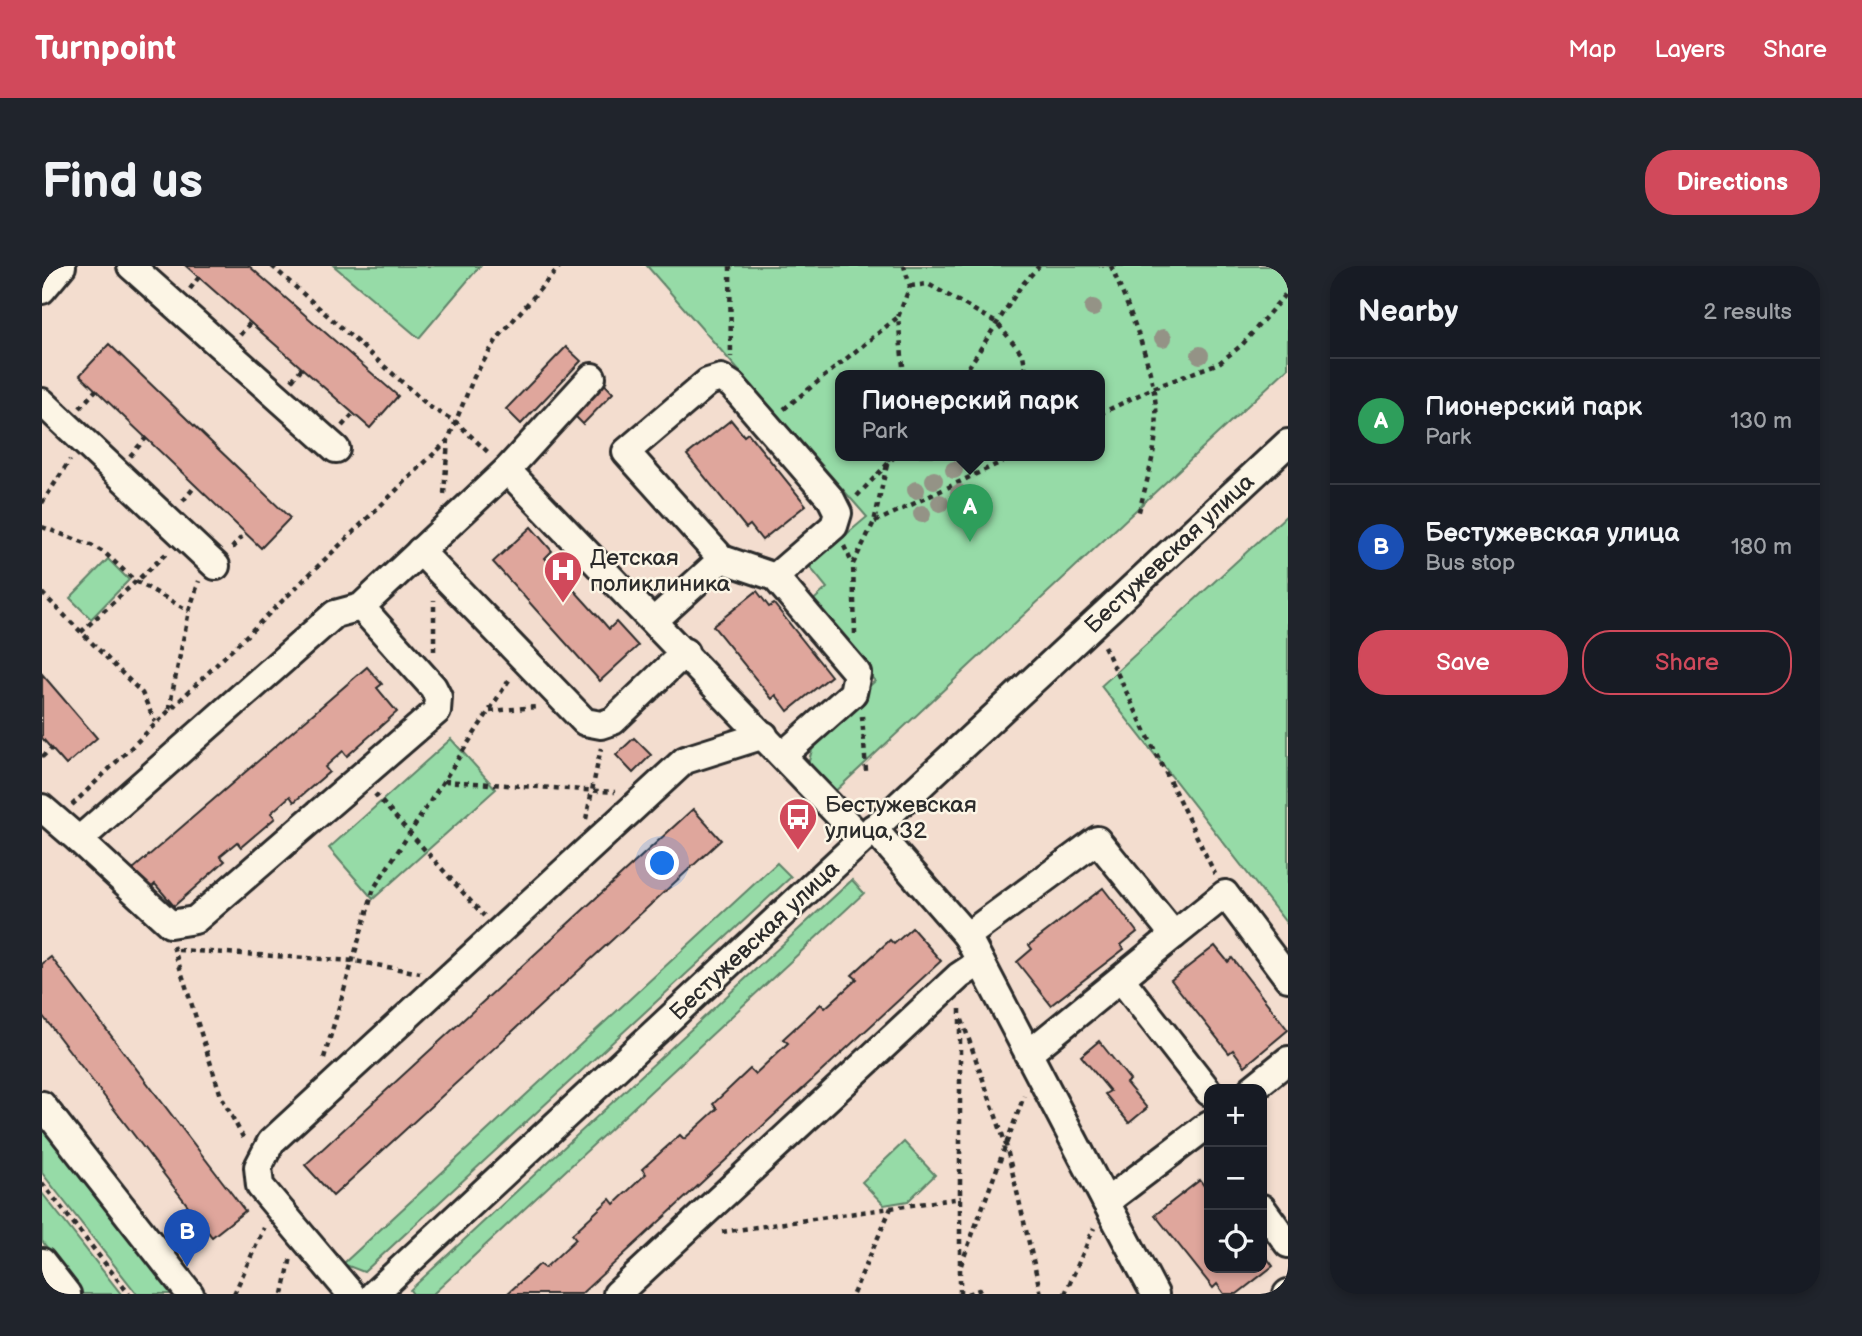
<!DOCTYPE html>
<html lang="en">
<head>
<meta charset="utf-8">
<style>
	body { margin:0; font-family:"Balsamiq Sans",sans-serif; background:#20242c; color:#f1f3f6 }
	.controls { position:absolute; right:21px; bottom:21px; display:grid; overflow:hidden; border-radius:14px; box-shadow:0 4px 10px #0003 }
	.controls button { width:63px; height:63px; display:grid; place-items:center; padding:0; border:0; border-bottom:2px solid #363941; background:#171b24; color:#f1f3f6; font:35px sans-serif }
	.you { position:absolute; left:621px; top:598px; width:24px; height:24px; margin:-18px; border:5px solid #fff; border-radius:50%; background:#1a73e8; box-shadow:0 0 0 10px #1a73e833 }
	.badge { display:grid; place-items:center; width:46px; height:46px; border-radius:50%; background:#d1495b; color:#fff; font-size:23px; font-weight:700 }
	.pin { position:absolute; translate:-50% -58px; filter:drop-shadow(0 2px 4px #0008) }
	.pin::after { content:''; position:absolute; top:37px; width:24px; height:21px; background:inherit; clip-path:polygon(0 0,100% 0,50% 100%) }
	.popup { position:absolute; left:793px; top:104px; width:270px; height:91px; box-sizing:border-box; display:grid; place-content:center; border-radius:14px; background:#171b24; filter:drop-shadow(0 2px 5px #0005); font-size:23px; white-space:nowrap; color:#9ea1a6 }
	.popup b { font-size:26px; color:#f1f3f6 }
	.popup::after { content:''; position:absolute; left:50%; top:100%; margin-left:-14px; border:14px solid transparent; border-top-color:#171b24 }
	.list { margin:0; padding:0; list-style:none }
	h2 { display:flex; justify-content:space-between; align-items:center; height:91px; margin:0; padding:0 28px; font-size:30px }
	h2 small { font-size:23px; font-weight:400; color:#9ea1a6 }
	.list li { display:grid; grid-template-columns:46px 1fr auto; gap:21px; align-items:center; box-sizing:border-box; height:126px; padding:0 28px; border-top:2px solid #363941 }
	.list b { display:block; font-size:26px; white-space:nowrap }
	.list p { margin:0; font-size:23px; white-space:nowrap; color:#9ea1a6 }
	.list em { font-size:23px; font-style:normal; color:#9ea1a6 }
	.actions { display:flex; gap:14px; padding:21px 28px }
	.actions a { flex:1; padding:16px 0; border:2px solid #d1495b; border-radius:28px; text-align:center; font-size:24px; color:#d1495b }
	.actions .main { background:#d1495b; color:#fff }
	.icon { flex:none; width:38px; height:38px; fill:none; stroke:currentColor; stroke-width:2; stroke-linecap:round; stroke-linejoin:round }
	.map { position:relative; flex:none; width:1246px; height:1028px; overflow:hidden; border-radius:28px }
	header { display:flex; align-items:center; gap:42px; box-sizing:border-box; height:98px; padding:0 35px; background:#d1495b; color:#fff }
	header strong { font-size:33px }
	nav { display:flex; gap:38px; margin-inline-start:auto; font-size:24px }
	.intro { display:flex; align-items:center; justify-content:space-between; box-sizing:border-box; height:168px; padding:0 42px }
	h1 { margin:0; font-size:49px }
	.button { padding:18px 32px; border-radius:28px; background:#d1495b; color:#fff; font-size:24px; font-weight:700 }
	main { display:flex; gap:42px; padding:0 42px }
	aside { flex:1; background:#171b24; border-radius:28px; box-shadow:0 4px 10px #0003 }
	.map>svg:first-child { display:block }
	.green { fill:#96dba7; stroke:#608369; stroke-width:2; fill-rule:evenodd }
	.building { fill:#dfa69c; stroke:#2b2b2b; stroke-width:2 }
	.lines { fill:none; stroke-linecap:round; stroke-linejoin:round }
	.minor-casing { stroke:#2b2b2b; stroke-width:32 }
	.path { stroke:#2b2b2b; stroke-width:4.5; stroke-dasharray:5 5; stroke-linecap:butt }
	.minor { stroke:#fcf5e5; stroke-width:26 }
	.tree { fill:#949386 }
	.labels { text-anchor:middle; stroke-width:5; stroke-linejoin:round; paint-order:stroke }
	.street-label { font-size:23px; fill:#2b2b2b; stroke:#fcf5e5 }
	.poi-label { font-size:23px; fill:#2b2b2b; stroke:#fcf5e5; text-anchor:start }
</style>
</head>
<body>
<header>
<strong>Turnpoint</strong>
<nav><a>Map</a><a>Layers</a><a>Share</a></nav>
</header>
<div class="intro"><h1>Find us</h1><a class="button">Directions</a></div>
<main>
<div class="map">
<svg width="1246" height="1028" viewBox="0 0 1246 1028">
	<rect width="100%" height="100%" fill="#f3ddcf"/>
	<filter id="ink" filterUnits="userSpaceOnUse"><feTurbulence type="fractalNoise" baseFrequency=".0143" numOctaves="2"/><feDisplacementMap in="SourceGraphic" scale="14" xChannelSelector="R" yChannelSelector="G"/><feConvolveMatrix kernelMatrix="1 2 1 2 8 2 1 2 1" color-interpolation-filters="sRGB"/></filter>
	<g filter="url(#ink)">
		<g class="green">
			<polygon points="292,0 438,0 377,72"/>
			<path d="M605,0H1246V102L788,530L766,507C765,466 805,442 833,415L766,339L785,322L767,300L825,251ZM799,110H1058V190H799Z"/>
			<polygon points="1246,248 1246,659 1059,420"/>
			<polygon points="66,293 87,314 49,353 28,332"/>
			<polygon points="409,473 454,523 331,633 287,582"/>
			<polygon points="735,597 749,611 322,1006 301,998"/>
			<polygon points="810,614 822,627 391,1028 371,1028 368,1024"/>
			<polygon points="0,862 130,1028 95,1028 0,907"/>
			<polygon points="862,876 893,909 866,935 842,939 820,916"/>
			<polygon points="0,927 79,1028 41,1028 0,975"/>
		</g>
		<g class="building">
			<polygon points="144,0 207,0 356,130 328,162"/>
			<polygon points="67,78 248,252 219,282 38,109"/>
			<polygon points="524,81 539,95 479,158 464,143"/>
			<polygon points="558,113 571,127 541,158 527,144"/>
			<polygon points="689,154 702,170 706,167 764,239 720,274 708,259 704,262 645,189"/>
			<polygon points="489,261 510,285 503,292 561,356 567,363 574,356 596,380 558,415 451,296"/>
			<polygon points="715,325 727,341 732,338 789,410 746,445 734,429 730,433 671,360"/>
			<polygon points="325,401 340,418 335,422 355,446 305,490 301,485 283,501 287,506 252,536 248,530 229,547 233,552 199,581 195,576 178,590 183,595 132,640 113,618 108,623 91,603"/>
			<polygon points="0,408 55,472 24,499 0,472"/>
			<polygon points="592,472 609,489 591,507 574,489"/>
			<polygon points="651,543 679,574 291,930 263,899"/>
			<polygon points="1061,622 1095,666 1079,679 1082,683 1009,739 975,696 990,683 987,679"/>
			<polygon points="870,662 899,695 539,1028 465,1028 498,998 503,1002 534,973 530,968 568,933 572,938 604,908 600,903 638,869 642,873 675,843 671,838 708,803 713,808 746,777 741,773 779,738 783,742 815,713 810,709 848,674 852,678"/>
			<polygon points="1173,680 1186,696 1190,692 1246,764 1203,800 1191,784 1187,787 1129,714"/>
			<polygon points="9,691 203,945 170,971 0,749 0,698"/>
			<polygon points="1057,775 1088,814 1084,817 1105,842 1087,857 1063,828 1068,825 1039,790"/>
			<polygon points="1158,914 1167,927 1167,1002 1220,1002 1220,985 1231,1000 1195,1028 1182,1028 1175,1018 1171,1022 1113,949"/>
		</g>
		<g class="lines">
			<g class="minor-casing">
				<g id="minor">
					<polyline points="89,0 294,183"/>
					<polyline points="0,24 20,0"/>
					<polyline points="0,136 174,300"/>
					<polyline points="465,204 550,111"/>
					<polyline points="378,285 543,456 559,459 571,455 643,386"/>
					<polyline points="680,293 584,186 666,116 679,112 690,119 789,233 796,247 792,260 733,311 815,407 811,427 741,489"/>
					<polyline points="319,341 391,421 396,431 395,445 153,654 128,658 37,574 293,348 319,341 465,204 820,573"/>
					<polyline points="613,354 680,293 733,311"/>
					<polyline points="0,542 37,574"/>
					<polyline points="831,562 925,670"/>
					<polyline points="1079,713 1167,826"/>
					<polyline points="986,788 1132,669"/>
					<polyline points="1210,823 1246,794"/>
					<polyline points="0,839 148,1028"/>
					<polyline points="1167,858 1064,936 925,670 1055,574 1132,669 1183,628 1246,712"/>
					<polyline points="1064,936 1113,1028"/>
					<polyline points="1220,942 1246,978"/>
					<polyline points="0,996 25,1028"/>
					<polyline points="309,1028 218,920 216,901 229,876 643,494 722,469"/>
					<polyline points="332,1028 1246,177"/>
					<polyline points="575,1028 917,710 938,696"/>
					<polyline points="1245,1028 1246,1027"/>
				</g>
			</g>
			<g class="path">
				<polyline points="230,0 388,141 414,156 449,189"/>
				<polyline points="688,0 689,91"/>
				<path d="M1069,0C1088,45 1119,115 1114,165C1112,193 1103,222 1096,249"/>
				<polyline points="868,20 886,18 955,57 981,89 985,110"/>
				<polyline points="148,23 157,11"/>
				<polyline points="198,69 208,57"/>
				<polyline points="862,110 856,51 868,20 862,0"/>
				<polyline points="921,110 979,20 997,0"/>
				<polyline points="250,114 260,102"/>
				<polyline points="38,142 54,124"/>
				<polyline points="742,143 856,51"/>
				<polyline points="1058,148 1111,122 1177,97 1200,79 1246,25"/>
				<polyline points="300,160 312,147"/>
				<polyline points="88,190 104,172"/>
				<polyline points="402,228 406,174 432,111 455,73 518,0"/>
				<polyline points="815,230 853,190"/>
				<polyline points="141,235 154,219"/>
				<polyline points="0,237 28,194"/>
				<polyline points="833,256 972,190"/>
				<polyline points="0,261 49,279 63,287 92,314 147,345"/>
				<polyline points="802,280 810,297"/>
				<polyline points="190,282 203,267"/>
				<polyline points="0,327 100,427 113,456"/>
				<polyline points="39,366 127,285"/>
				<polyline points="813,368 811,298 832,256 847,190"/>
				<polyline points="1062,380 1173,608"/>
				<polyline points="392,385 392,334"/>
				<polyline points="127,443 147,345 157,315"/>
				<polyline points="448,445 495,441"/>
				<polyline points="820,450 824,505"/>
				<polyline points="0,491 9,483"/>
				<polyline points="402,515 573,526"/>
				<polyline points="333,528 442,650"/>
				<polyline points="30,539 406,174"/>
				<polyline points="544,553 559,482"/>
				<polyline points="131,680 179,830 203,875"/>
				<polyline points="136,684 313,695 378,707"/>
				<polyline points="920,754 964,879 999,1028"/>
				<polyline points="282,792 332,622 469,411"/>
				<polyline points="0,917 87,1028"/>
				<polyline points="680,966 919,932"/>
				<polyline points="919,999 982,830"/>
				<polyline points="192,1028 222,962"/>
				<polyline points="241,1028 249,991"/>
				<polyline points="811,1028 849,942"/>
				<polyline points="918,1028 918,742"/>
				<polyline points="925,1028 937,1024 941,1028"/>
				<polyline points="1023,1028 1052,962"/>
			</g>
			<use href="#minor" class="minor"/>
		</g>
		<g class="tree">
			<circle cx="1051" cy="42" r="9"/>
			<circle cx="1121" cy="72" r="9"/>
			<circle cx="1158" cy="89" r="9"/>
			<circle cx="912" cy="204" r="9"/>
			<circle cx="892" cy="214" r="9"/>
			<circle cx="874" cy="224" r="9"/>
			<circle cx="917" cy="227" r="9"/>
			<circle cx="898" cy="237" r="9"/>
			<circle cx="880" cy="248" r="9"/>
		</g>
	</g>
	<defs>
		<g id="hospital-pin" transform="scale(2.0125)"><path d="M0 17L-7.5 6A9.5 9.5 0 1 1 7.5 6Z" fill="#d1495b" stroke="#fcf5e5"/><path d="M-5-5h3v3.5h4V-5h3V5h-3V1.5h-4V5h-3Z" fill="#fff"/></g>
		<g id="bus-pin" transform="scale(2.0125)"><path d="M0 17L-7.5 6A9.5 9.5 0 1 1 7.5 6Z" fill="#d1495b" stroke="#fcf5e5"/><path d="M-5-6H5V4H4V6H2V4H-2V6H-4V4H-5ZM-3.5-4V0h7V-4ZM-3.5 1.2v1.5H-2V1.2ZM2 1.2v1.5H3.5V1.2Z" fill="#fff"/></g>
	</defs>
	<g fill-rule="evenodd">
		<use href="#hospital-pin" x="521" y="304"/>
		<use href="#bus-pin" x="756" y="551"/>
	</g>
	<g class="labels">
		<g class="street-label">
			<text transform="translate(1127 287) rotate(-43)" y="8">Бестужевская улица</text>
			<text transform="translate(712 674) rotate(-43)" y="8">Бестужевская улица</text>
		</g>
		<g class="poi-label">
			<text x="548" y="299">Детская<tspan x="548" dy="26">поликлиника</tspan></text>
			<text x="783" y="546">Бестужевская<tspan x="783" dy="26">улица, 32</tspan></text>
		</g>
	</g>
</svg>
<div class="controls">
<button>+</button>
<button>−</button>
<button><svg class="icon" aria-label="locate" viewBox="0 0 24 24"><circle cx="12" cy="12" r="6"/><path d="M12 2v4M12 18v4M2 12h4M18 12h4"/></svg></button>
</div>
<div class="you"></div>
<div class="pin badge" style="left:928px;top:276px;background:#2e9e5b">A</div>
<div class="popup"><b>Пионерский парк</b>Park</div>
<div class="pin badge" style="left:145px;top:1001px;background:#1a4fb4">B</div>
</div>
<aside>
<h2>Nearby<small>2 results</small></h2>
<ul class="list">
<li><span class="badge" style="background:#2e9e5b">A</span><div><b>Пионерский парк</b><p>Park</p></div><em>130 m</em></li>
<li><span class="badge" style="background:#1a4fb4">B</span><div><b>Бестужевская улица</b><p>Bus stop</p></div><em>180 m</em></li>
</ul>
<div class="actions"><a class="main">Save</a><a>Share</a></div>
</aside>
</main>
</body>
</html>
